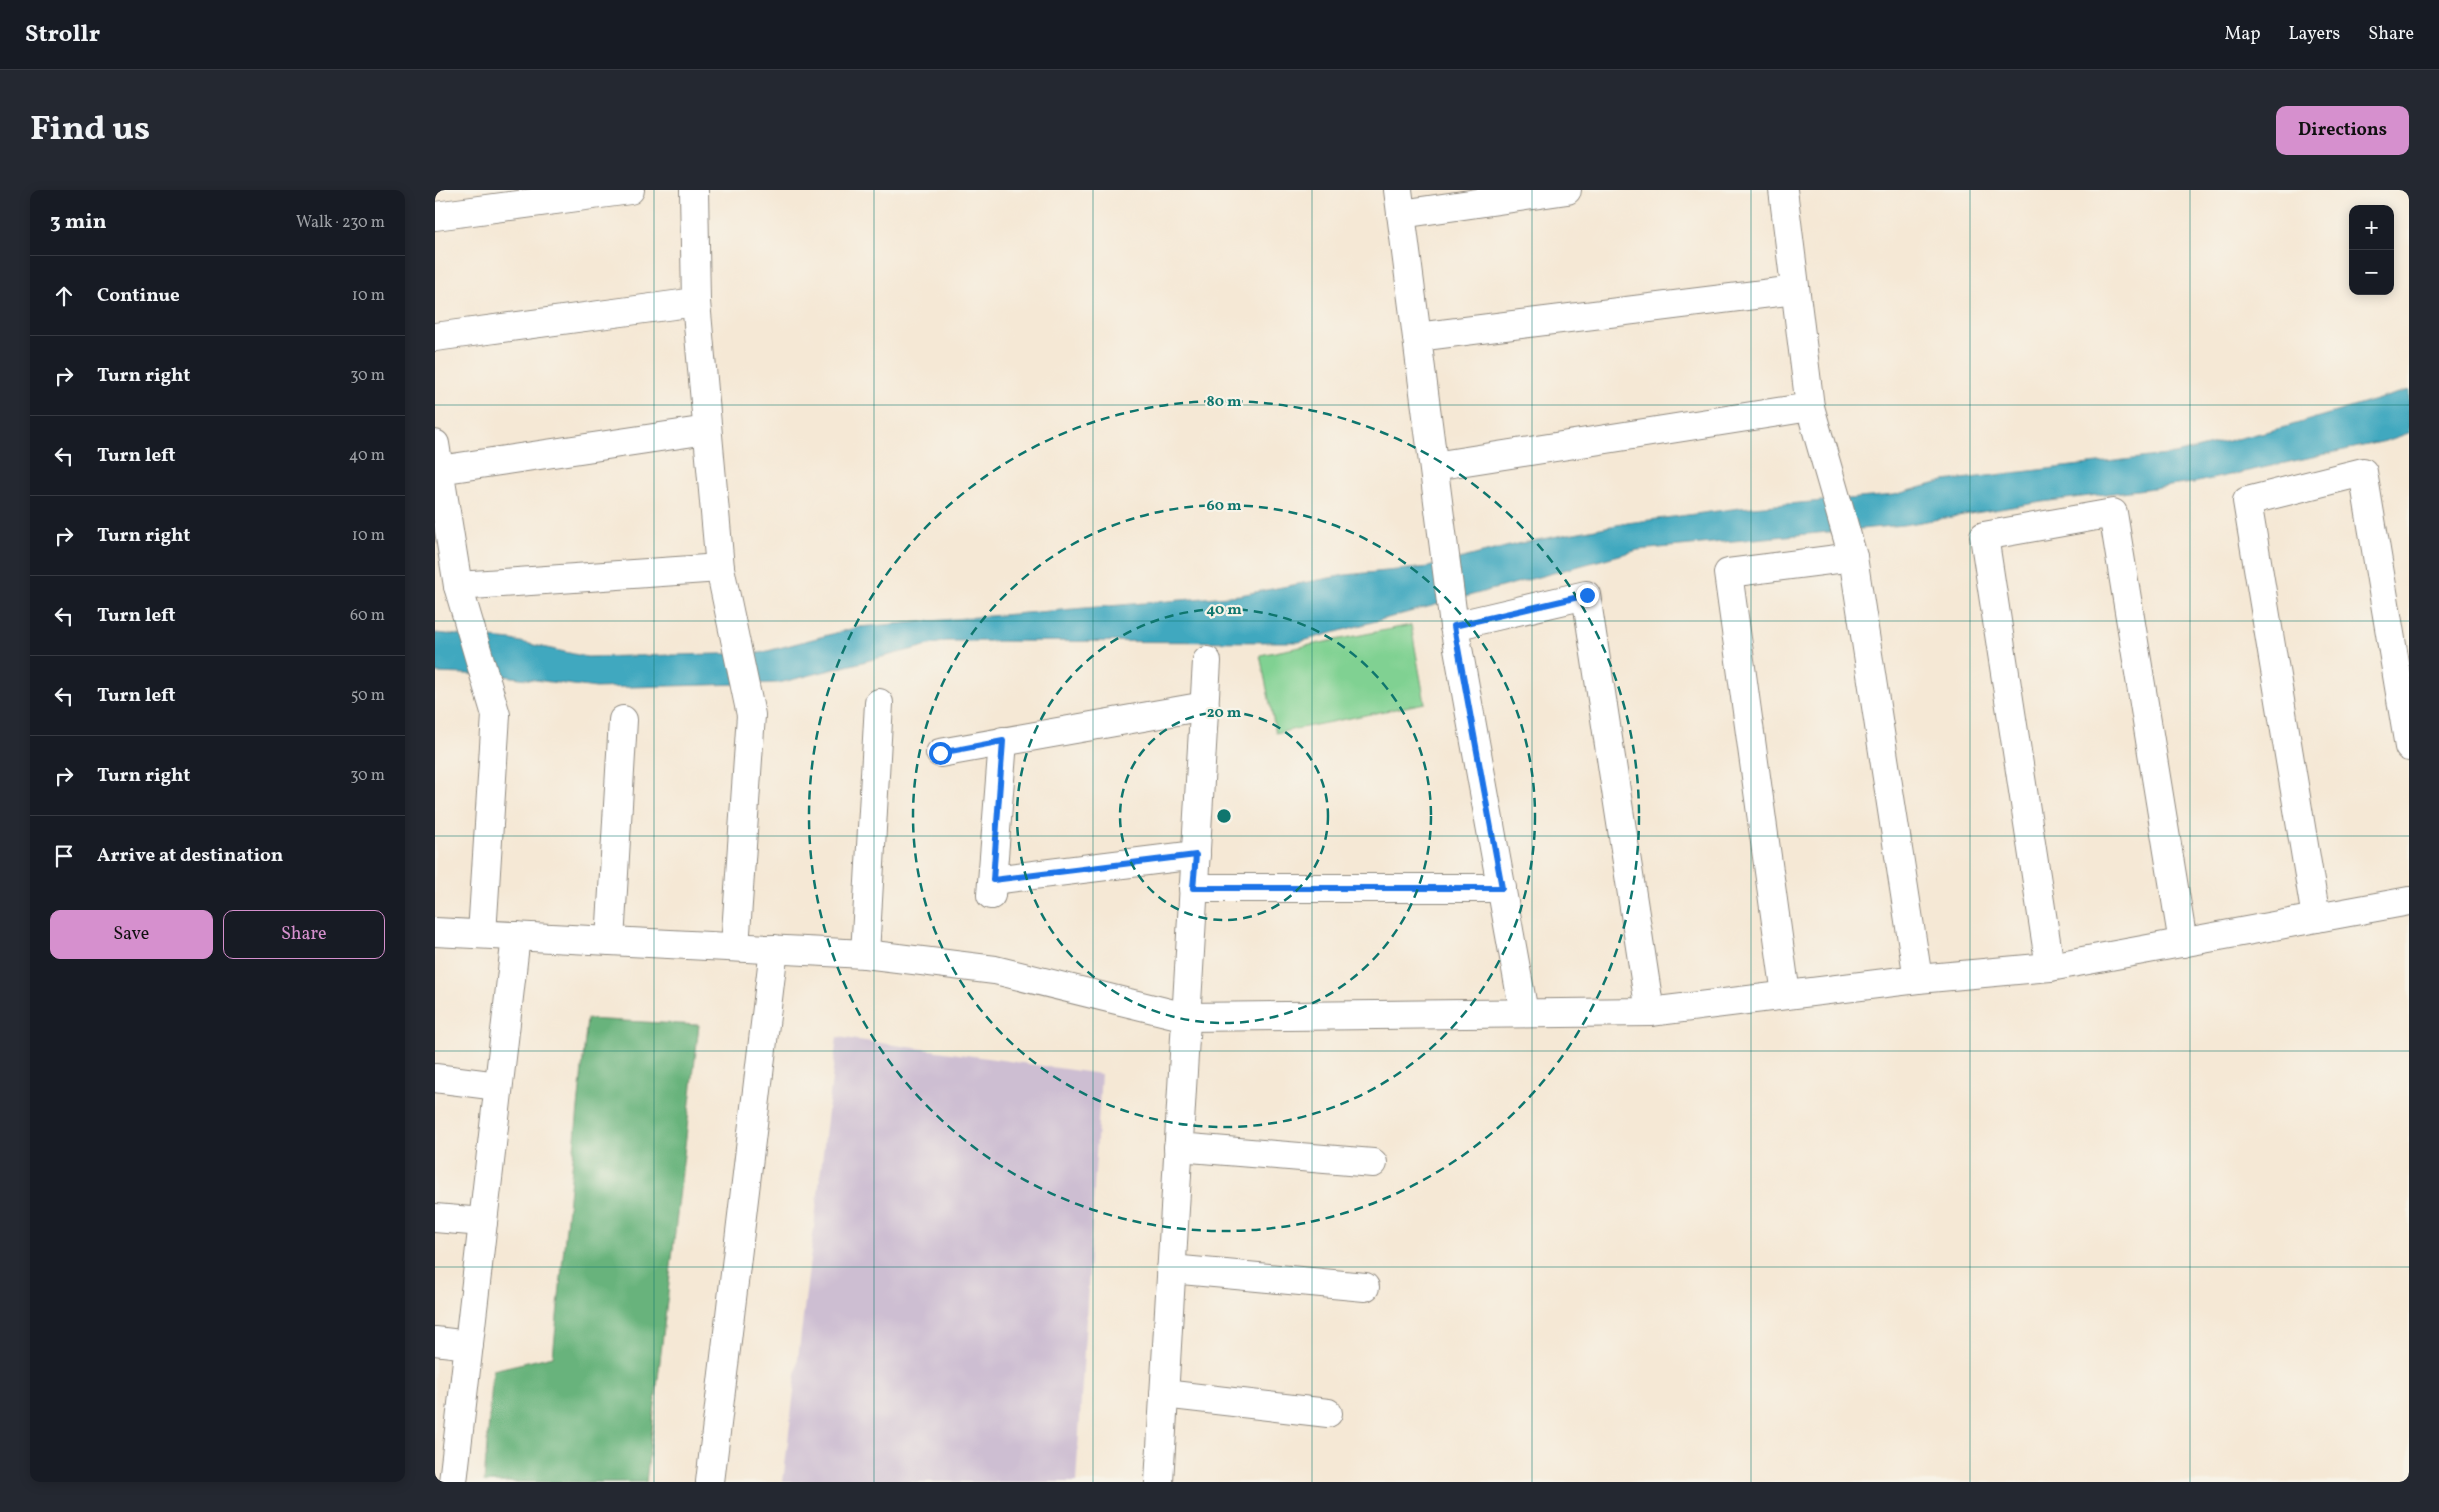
<!DOCTYPE html>
<html lang="en">
<head>
<meta charset="utf-8">
<style>
	body { margin:0; font-family:Vollkorn,serif; background:#242831; color:#f1f3f6 }
	.controls { position:absolute; right:15px; top:15px; display:grid; overflow:hidden; border-radius:10px; box-shadow:0 2px 12px #0003 }
	.controls button { width:45px; height:45px; display:grid; place-items:center; padding:0; border:0; border-bottom:1px solid #363941; background:#171b24; color:#f1f3f6; font:25px sans-serif }
	.stop { position:absolute; width:15px; height:15px; margin:-11px; border:4px solid #1a73e8; border-radius:50%; background:#fff }
	.stop.end { background:#1a73e8; border-color:#fff; box-shadow:0 1px 5px #0008 }
	.list { margin:0; padding:0; list-style:none }
	h2 { display:flex; justify-content:space-between; align-items:center; height:65px; margin:0; padding:0 20px; font-size:21px }
	h2 small { font-size:16px; font-weight:400; color:#9ea1a6 }
	.list li { display:grid; grid-template-columns:32px 1fr auto; gap:15px; align-items:center; box-sizing:border-box; height:80px; padding:0 20px; border-top:1px solid #363941 }
	.list b { display:block; font-size:19px; white-space:nowrap }
	.list em { font-size:16px; font-style:normal; color:#9ea1a6 }
	.actions { display:flex; gap:10px; padding:15px 20px }
	.actions a { flex:1; padding:11px 0; border:1px solid #d690ce; border-radius:10px; text-align:center; font-size:18px; color:#d690ce }
	.actions .main { background:#d690ce; color:#111 }
	.icon { flex:none; width:28px; height:28px; fill:none; stroke:currentColor; stroke-width:2; stroke-linecap:round; stroke-linejoin:round }
	.map { position:relative; flex:none; width:1974px; height:1292px; overflow:hidden; border-radius:10px }
	header { display:flex; align-items:center; gap:30px; box-sizing:border-box; height:70px; padding:0 25px; background:#171b24; border-bottom:1px solid #363941 }
	header strong { font-size:24px }
	nav { display:flex; gap:28px; margin-inline-start:auto; font-size:18px }
	.intro { display:flex; align-items:center; justify-content:space-between; box-sizing:border-box; height:120px; padding:0 30px }
	h1 { margin:0; font-size:35px }
	.button { padding:12px 22px; border-radius:10px; background:#d690ce; color:#111; font-size:18px; font-weight:700 }
	main { display:flex; gap:30px; padding:0 30px }
	aside { flex:1; background:#171b24; border-radius:10px; box-shadow:0 2px 12px #0003 }
	.map>svg:first-child { display:block }
	.industrial { fill:#cdbed2 }
	.green { fill:#80d192; stroke:#567e5e }
	.forest { fill:#68b37c; stroke:#4a6f54 }
	.water { fill:#3fa8bf; stroke:#356a75 }
	.lines { fill:none; stroke-linecap:round; stroke-linejoin:round }
	.minor-casing { stroke:#908a80; stroke-width:30 }
	.minor { stroke:#fff; stroke-width:28 }
	.route { stroke:#1a73e8; stroke-width:6 }
	.grid { fill:none; stroke:#0f766e; stroke-width:1; stroke-opacity:0.55 }
	.ring { fill:none; stroke:#0f766e; stroke-width:2.5; stroke-dasharray:9 6 }
	.centre { fill:#0f766e; stroke:#f7f3e8; stroke-width:2.5 }
	.ring-label { font-size:15px; text-anchor:middle; font-weight:bold; fill:#0f766e; stroke:#f7f3e8; stroke-width:4.5; stroke-linejoin:round; paint-order:stroke }
</style>
</head>
<body>
<header>
<strong>Strollr</strong>
<nav><a>Map</a><a>Layers</a><a>Share</a></nav>
</header>
<div class="intro"><h1>Find us</h1><a class="button">Directions</a></div>
<main>
<aside>
<h2>3 min<small>Walk · 230 m</small></h2>
<ul class="list">
<li><svg class="icon" aria-label="ahead" viewBox="0 0 24 24"><path d="M12 20V5M6 11l6-6 6 6"/></svg><div><b>Continue</b></div><em>10 m</em></li>
<li><svg class="icon" aria-label="right" viewBox="0 0 24 24"><path d="M7 20v-9h11M14 6l5 5-5 5"/></svg><div><b>Turn right</b></div><em>30 m</em></li>
<li><svg class="icon" aria-label="left" viewBox="0 0 24 24"><path d="M17 20v-9H6M10 6l-5 5 5 5"/></svg><div><b>Turn left</b></div><em>40 m</em></li>
<li><svg class="icon" aria-label="right" viewBox="0 0 24 24"><path d="M7 20v-9h11M14 6l5 5-5 5"/></svg><div><b>Turn right</b></div><em>10 m</em></li>
<li><svg class="icon" aria-label="left" viewBox="0 0 24 24"><path d="M17 20v-9H6M10 6l-5 5 5 5"/></svg><div><b>Turn left</b></div><em>60 m</em></li>
<li><svg class="icon" aria-label="left" viewBox="0 0 24 24"><path d="M17 20v-9H6M10 6l-5 5 5 5"/></svg><div><b>Turn left</b></div><em>50 m</em></li>
<li><svg class="icon" aria-label="right" viewBox="0 0 24 24"><path d="M7 20v-9h11M14 6l5 5-5 5"/></svg><div><b>Turn right</b></div><em>30 m</em></li>
<li><svg class="icon" aria-label="arrive" viewBox="0 0 24 24"><path d="M6 21V4h12l-3 4 3 4H6"/></svg><div><b>Arrive at destination</b></div></li>
</ul>
<div class="actions"><a class="main">Save</a><a>Share</a></div>
</aside>
<div class="map">
<svg width="1974" height="1292" viewBox="0 0 1974 1292">
	<rect width="100%" height="100%" fill="#f7f3e8"/>
	<filter id="ink" filterUnits="userSpaceOnUse"><feTurbulence type="fractalNoise" baseFrequency=".02" numOctaves="2"/><feDisplacementMap in="SourceGraphic" scale="10" xChannelSelector="R" yChannelSelector="G"/><feConvolveMatrix kernelMatrix="1 2 1 2 8 2 1 2 1" color-interpolation-filters="sRGB"/></filter>
	<filter id="wash" filterUnits="userSpaceOnUse"><feTurbulence type="fractalNoise" baseFrequency=".0096" numOctaves="4" result="noise"/><feDisplacementMap in="SourceGraphic" scale="20" xChannelSelector="R" yChannelSelector="G"/><feGaussianBlur stdDeviation="1.12" result="paint"/><feColorMatrix in="noise" values="0 0 0 0 0 0 0 0 0 0 0 0 0 0 0 0 0 1.4 0 .05"/><feComposite in="paint" operator="in"/></filter>
	<g filter="url(#wash)">
		<rect width="100%" height="100%" fill="#f5e8d5"/>
		<polygon class="industrial" points="402,847 666,884 641,1292 348,1292"/>
		<polygon class="green" points="976,435 990,513 841,543 825,465"/>
		<polygon class="forest" points="152,829 264,835 211,1292 49,1292 58,1180 118,1166"/>
		<polygon class="water" points="1974,200 1974,243 1951,251 1758,293 1607,312 1468,335 1203,360 864,452 511,451 344,493 161,498 62,485 0,483 0,443 77,450 152,467 325,463 423,437 805,405 910,385 993,377 1086,353 1192,333 1305,318 1459,305 1509,291 1740,264 1854,236"/>
	</g>
	<g filter="url(#ink)">
		<g class="lines">
			<g class="minor-casing">
				<g id="minor">
					<polyline points="259,0 261,112 285,378 316,525 300,757"/>
					<polyline points="963,0 1019,436"/>
					<polyline points="1348,0 1375,217 1418,367"/>
					<polyline points="966,24 1132,0"/>
					<polyline points="0,26 195,0"/>
					<polyline points="0,147 261,112"/>
					<polyline points="982,147 1360,100"/>
					<polyline points="0,254 23,396 61,525 47,744"/>
					<polyline points="999,276 1375,217"/>
					<polyline points="4,280 272,240"/>
					<polyline points="23,396 285,378"/>
					<polyline points="505,563 770,516"/>
					<polyline points="558,690 761,665"/>
					<polyline points="758,698 1067,698"/>
					<polyline points="556,705 568,551"/>
					<polyline points="1881,728 1812,311 1928,282 1974,557"/>
					<polyline points="0,742 430,764 560,780 751,827 1215,822 1483,789 1615,777 1974,711"/>
					<polyline points="175,751 188,530"/>
					<polyline points="430,764 444,513"/>
					<polyline points="1615,777 1549,346 1678,323 1748,753"/>
					<polyline points="1351,805 1293,383 1418,367 1483,789"/>
					<polyline points="1089,823 1019,436 1151,405 1215,822"/>
					<polyline points="0,888 63,896"/>
					<polyline points="743,957 938,973"/>
					<polyline points="0,1028 48,1032"/>
					<polyline points="736,1079 930,1097"/>
					<polyline points="0,1151 34,1155"/>
					<polyline points="729,1204 893,1223"/>
					<polyline points="18,1292 81,746"/>
					<polyline points="275,1292 339,759"/>
					<polyline points="724,1292 772,471"/>
				</g>
			</g>
			<use href="#minor" class="minor"/>
		</g>
	</g>
	<g class="lines" filter="url(#ink)">
		<polyline class="route" points="505,563 568,551 558,690 761,665 758,698 1067,698 1019,436 1152,405"/>
	</g>
	<path class="grid" d="M219,0V1292M439,0V1292M658,0V1292M877,0V1292M1097,0V1292M1316,0V1292M1535,0V1292M1755,0V1292M0,215H1974M0,431H1974M0,646H1974M0,861H1974M0,1077H1974"/>
	<g class="ring">
		<circle cx="789" cy="626" r="104"/>
		<circle cx="789" cy="626" r="207"/>
		<circle cx="789" cy="626" r="311"/>
		<circle cx="789" cy="626" r="415"/>
	</g>
	<circle cx="789" cy="626" r="8" class="centre"/>
	<g class="ring-label">
		<text x="789" y="216">80 m</text>
		<text x="789" y="320">60 m</text>
		<text x="789" y="424">40 m</text>
		<text x="789" y="527">20 m</text>
	</g>
</svg>
<div class="controls">
<button>+</button>
<button>−</button>
</div>
<div class="stop" style="left:505px;top:563px"></div>
<div class="stop end" style="left:1152px;top:405px"></div>
</div>
</main>
</body>
</html>
